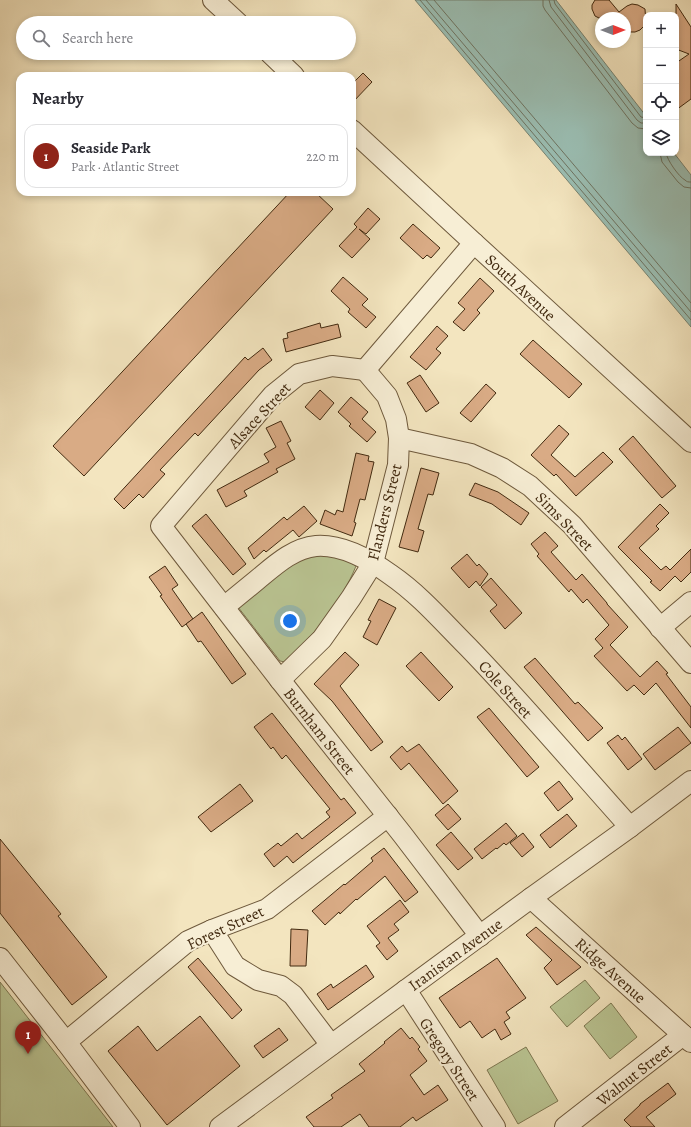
<!DOCTYPE html>
<html lang="en">
<head>
<meta charset="utf-8">
<style>
	body { margin:0; font-family:Alegreya,serif; background:#f2f2f3; color:#2b2b33 }
	.controls { position:absolute; right:12px; top:12px; display:grid; overflow:hidden; border-radius:8px; box-shadow:0 2px 6px #0003 }
	.controls button { width:36px; height:36px; display:grid; place-items:center; padding:0; border:0; border-bottom:1px solid #e1e1e2; background:#fff; color:#2b2b33; font:20px sans-serif }
	.compass { position:absolute; left:595px; top:12px; width:36px; height:36px; border-radius:50%; background:#fff; box-shadow:0 2px 6px #0003; rotate:90deg }
	.you { position:absolute; left:290px; top:621px; width:14px; height:14px; margin:-10px; border:3px solid #fff; border-radius:50%; background:#1a73e8; box-shadow:0 0 0 6px #1a73e833 }
	.badge { display:grid; place-items:center; width:26px; height:26px; border-radius:50%; background:#8f2418; color:#fff; font-size:13px; font-weight:700 }
	.pin { position:absolute; translate:-50% -33px; filter:drop-shadow(0 1px 2px #0008) }
	.pin::after { content:''; position:absolute; top:21px; width:14px; height:12px; background:inherit; clip-path:polygon(0 0,100% 0,50% 100%) }
	.list { margin:0; padding:0; list-style:none }
	h2 { display:flex; justify-content:space-between; align-items:center; height:52px; margin:0; padding:0 16px; font-size:17px }
	h2 small { font-size:13px; font-weight:400; color:#7c7c81 }
	.list li { display:grid; grid-template-columns:26px 1fr auto; gap:12px; align-items:center; box-sizing:border-box; height:64px; margin:0 8px 8px; padding:0 8px; border:1px solid #e1e1e2; border-radius:12px }
	.list b { display:block; font-size:15px; white-space:nowrap }
	.list p { margin:0; font-size:13px; white-space:nowrap; color:#7c7c81 }
	.list em { font-size:13px; font-style:normal; color:#7c7c81 }
	.icon { flex:none; width:22px; height:22px; fill:none; stroke:currentColor; stroke-width:2; stroke-linecap:round; stroke-linejoin:round }
	.map { position:relative; flex:none; width:691px; height:1127px; overflow:hidden }
	.search { position:absolute; background:#fff; box-shadow:0 2px 6px #0003; left:16px; top:16px; width:340px; height:44px; display:flex; align-items:center; gap:10px; box-sizing:border-box; padding:0 14px; border-radius:22px; color:#7c7c81; font-size:15px }
	.panel { position:absolute; background:#fff; box-shadow:0 2px 6px #0003; left:16px; top:72px; width:340px; height:124px; border-radius:12px }
	.map>svg:first-child { display:block }
	.green { fill:#bac593; stroke:#7e7852 }
	.water { fill:#9bbfb4; stroke:#778372 }
	.lines { fill:none; stroke-linecap:round; stroke-linejoin:round }
	.shore { stroke:#6e7462; stroke-width:1 }
	.building { fill:#d9ab85; stroke:#422a10 }
	.minor-casing { stroke:#6e593c; stroke-width:22 }
	.minor { stroke:#f7eed5; stroke-width:20 }
	.labels { text-anchor:middle; stroke-width:4; stroke-linejoin:round; paint-order:stroke }
	.street-label { font-size:16px; fill:#422a10; stroke:#f7eed5 }
</style>
</head>
<body>
<div class="map">
<svg width="691" height="1127" viewBox="0 0 691 1127">
	<rect width="100%" height="100%" fill="#f3e5bf"/>
	<filter id="stains"><feTurbulence type="fractalNoise" baseFrequency=".005" numOctaves="4"/><feColorMatrix values="0 0 0 0 .2 0 0 0 0 .09 0 0 0 0 .02 0 0 0 .5 -.17"/></filter>
	<radialGradient id="worn" r=".72"><stop offset=".6" stop-color="#630" stop-opacity="0"/><stop offset="1" stop-color="#630" stop-opacity=".3"/></radialGradient>
	<g class="green">
		<path d="M333,552L356,566C341,603 314,635 285,662L280,661L238,607L296,557Z"/>
		<polygon points="585,980 600,998 567,1027 550,1007"/>
		<polygon points="0,982 113,1127 0,1127"/>
		<polygon points="611,1003 637,1037 610,1059 584,1026"/>
		<polygon points="526,1047 558,1101 518,1124 487,1070"/>
	</g>
	<polygon class="water" points="415,0 556,0 646,116 646,153 674,153 691,175 691,327"/>
	<g class="lines">
		<g class="shore">
			<polyline points="420,0 691,320"/>
			<polyline points="426,0 691,312"/>
			<polyline points="434,0 691,303"/>
			<polyline points="543,0 543,6 545,10 632,123 638,128 646,129"/>
			<polyline points="549,0 551,7 637,120 641,123 646,123"/>
			<polyline points="554,0 555,4 641,117 646,118"/>
			<polyline points="660,153 662,162 678,182 684,187 691,188"/>
			<path d="M666,153C667,160 679,177 685,180C687,182 688,182 691,182"/>
		</g>
	</g>
	<g class="building">
		<polygon points="595,0 609,0 619,12 627,6 632,4 638,5 645,9 646,24 640,30 635,32 630,32 625,29 625,18 599,18 595,16 592,9 592,5"/>
		<polygon points="676,4 691,27 691,99 676,110 676,63 689,54 676,49"/>
		<polygon points="363,73 372,82 352,103 352,84"/>
		<polygon points="290,192 315,192 333,209 84,476 53,446"/>
		<polygon points="368,208 380,219 366,234 359,229 370,239 352,258 339,246 357,227 354,224"/>
		<polygon points="413,224 440,248 431,258 427,255 423,259 400,238"/>
		<polygon points="343,277 368,299 362,305 376,317 366,328 348,312 350,309 331,291"/>
		<polygon points="480,278 494,291 477,310 480,313 464,331 453,322 465,309 458,303"/>
		<polygon points="320,323 321,328 338,324 341,337 286,352 283,339 288,338 287,333"/>
		<polygon points="437,326 448,336 436,349 441,353 426,370 410,357"/>
		<polygon points="533,340 582,384 569,398 520,354"/>
		<polygon points="263,348 272,360 259,370 198,436 195,433 160,470 165,474 143,498 139,494 124,509 114,499 245,357 248,360"/>
		<polygon points="420,375 439,403 426,412 407,383"/>
		<polygon points="486,384 496,393 471,422 460,413"/>
		<polygon points="320,390 334,403 320,420 305,407"/>
		<polygon points="351,397 368,412 362,419 376,432 367,442 349,426 351,424 338,412"/>
		<polygon points="281,421 291,441 287,443 295,459 276,469 278,472 244,491 247,496 226,507 217,490 269,462 264,454 276,447 266,428"/>
		<polygon points="559,425 569,434 551,455 575,477 603,452 613,462 576,496 556,474 554,476 531,455"/>
		<polygon points="633,436 676,486 662,498 619,449"/>
		<polygon points="356,453 369,456 368,461 374,462 365,500 360,499 354,522 356,523 352,536 320,524 325,510 335,515 337,510 343,512"/>
		<polygon points="421,468 439,473 433,495 428,494 418,529 424,531 418,552 399,547"/>
		<polygon points="475,483 498,492 529,513 521,525 492,504 469,495"/>
		<polygon points="660,504 669,513 656,526 659,529 639,548 661,570 666,566 670,570 691,549 691,572 681,582 675,576 660,591 650,582 652,581 618,547"/>
		<polygon points="304,506 317,521 299,537 293,530 266,552 264,550 254,559 248,548 284,517 287,520"/>
		<polygon points="206,514 246,564 233,575 192,526"/>
		<polygon points="545,532 558,546 551,552 576,580 582,574 607,603 607,604 628,627 610,645 640,677 657,661 668,673 666,674 691,707 691,728 656,683 644,695 634,685 627,691 594,656 603,648 595,639 609,625 587,599 583,603 571,589 569,592 537,556 539,554 531,544"/>
		<polygon points="467,554 477,566 479,564 488,574 480,586 476,581 469,588 451,568"/>
		<polygon points="165,566 178,585 172,589 193,619 182,627 160,596 162,595 149,577"/>
		<polygon points="491,578 522,613 505,629 490,611 497,605 481,587"/>
		<polygon points="379,599 396,608 377,645 363,637 371,621 368,620"/>
		<polygon points="202,612 246,674 232,684 201,641 198,642 186,624"/>
		<polygon points="345,652 359,665 340,686 383,742 371,751 332,701 314,684"/>
		<polygon points="421,652 453,687 439,701 406,666"/>
		<polygon points="535,658 575,704 578,702 603,728 588,741 524,667"/>
		<polygon points="489,708 539,767 527,777 477,717"/>
		<polygon points="272,713 341,800 344,798 356,813 293,863 287,856 274,867 264,854 278,843 281,846 297,833 302,839 330,817 326,812 330,809 286,755 282,759 273,747 271,749 254,727"/>
		<polygon points="678,727 691,743 655,770 643,754"/>
		<polygon points="618,735 622,740 625,737 642,759 628,770 607,743"/>
		<polygon points="419,744 458,791 443,804 409,763 401,770 390,757 402,746 407,752"/>
		<polygon points="559,781 573,799 558,811 544,793"/>
		<polygon points="240,784 253,801 211,832 198,817"/>
		<polygon points="448,804 461,819 448,830 435,815"/>
		<polygon points="567,814 577,826 550,848 540,835"/>
		<polygon points="506,823 517,836 506,845 504,843 497,849 496,848 482,859 474,849"/>
		<polygon points="451,832 473,858 458,870 436,845"/>
		<polygon points="523,833 534,847 522,857 510,843"/>
		<polygon points="0,839 61,914 58,916 107,977 72,1005 0,913"/>
		<polygon points="384,848 418,892 405,902 385,876 357,900 356,899 340,914 339,912 325,925 312,911 344,884 345,885 373,861 371,858"/>
		<polygon points="400,900 409,912 394,924 399,930 388,938 398,951 387,960 376,946 380,943 367,926"/>
		<polygon points="536,927 581,967 557,985 544,968 552,960 526,935"/>
		<polygon points="291,929 308,930 306,966 290,966"/>
		<polygon points="198,958 242,1010 232,1019 188,967"/>
		<polygon points="497,958 526,998 506,1012 510,1018 504,1022 511,1034 501,1040 495,1029 482,1038 470,1021 460,1028 439,998"/>
		<polygon points="366,965 374,977 328,1010 317,994 331,984 333,988"/>
		<polygon points="200,1016 240,1066 167,1125 108,1051 138,1026 157,1051"/>
		<polygon points="279,1028 288,1040 263,1058 254,1046"/>
		<polygon points="401,1028 410,1039 412,1037 420,1047 418,1049 427,1061 410,1075 424,1095 438,1085 448,1100 416,1121 413,1117 400,1127 369,1127 360,1114 341,1127 314,1127 306,1117 333,1098 331,1095 365,1071 359,1064 385,1043 384,1042"/>
		<polygon points="668,1083 676,1094 646,1117 655,1127 631,1127 624,1120 640,1105 640,1104"/>
	</g>
	<g class="lines">
		<g class="minor-casing">
			<g id="minor">
				<polyline points="213,0 238,23"/>
				<polyline points="270,53 294,76"/>
				<polyline points="352,130 474,243 691,442"/>
				<polyline points="365,370 332,366 299,374 273,395 161,526 280,680 402,834 480,936"/>
				<polyline points="365,370 474,243"/>
				<polyline points="399,438 471,454 502,468 530,486 572,525 691,663"/>
				<path d="M224,607C235,598 246,589 257,580C274,566 293,548 316,546C342,544 370,560 391,575C420,595 443,622 468,647C524,705 576,767 630,827"/>
				<polyline points="660,628 691,602"/>
				<polyline points="280,680 322,639 351,598 373,563 398,465 399,438 396,419 387,396 365,370"/>
				<polyline points="531,898 691,1042"/>
				<polyline points="212,930 235,966 258,980 281,986 293,995 331,1045"/>
				<polyline points="0,958 66,1042 130,1127"/>
				<polyline points="406,990 495,1127"/>
				<polyline points="66,1042 188,941 212,930 267,909 388,816"/>
				<polyline points="220,1127 531,898 630,827 691,781"/>
				<polyline points="565,1127 683,1035"/>
			</g>
		</g>
		<use href="#minor" class="minor"/>
	</g>
	<g class="labels">
		<g class="street-label">
			<text transform="translate(521 287) rotate(43)" y="6">South Avenue</text>
			<text transform="translate(259 415) rotate(-47)" y="6">Alsace Street</text>
			<text transform="translate(384 512) rotate(-76)" y="6">Flanders Street</text>
			<text transform="translate(565 521) rotate(46)" y="6">Sims Street</text>
			<text transform="translate(506 689) rotate(48)" y="6">Cole Street</text>
			<text transform="translate(320 731) rotate(52)" y="6">Burnham Street</text>
			<text transform="translate(225 927) rotate(-25)" y="6">Forest Street</text>
			<text transform="translate(455 954) rotate(-36)" y="6">Iranistan Avenue</text>
			<text transform="translate(611 970) rotate(42)" y="6">Ridge Avenue</text>
			<text transform="translate(450 1059) rotate(57)" y="6">Gregory Street</text>
			<text transform="translate(634 1074) rotate(-38)" y="6">Walnut Street</text>
		</g>
	</g>
	<rect width="100%" height="100%" filter="url(#stains)"/>
	<rect width="100%" height="100%" fill="url(#worn)"/>
</svg>
<div class="controls">
<button>+</button>
<button>−</button>
<button><svg class="icon" aria-label="locate" viewBox="0 0 24 24"><circle cx="12" cy="12" r="6"/><path d="M12 2v4M12 18v4M2 12h4M18 12h4"/></svg></button>
<button><svg class="icon" aria-label="layers" viewBox="0 0 24 24"><path d="M12 4l9 5-9 5-9-5zM3 14l9 5 9-5"/></svg></button>
</div>
<svg class="compass" viewBox="-18 -18 36 36"><path d="M0-13l5 13h-10z" fill="#e53935"/><path d="M0 13l5-13h-10z" fill="#7c7c81"/></svg>
<div class="you"></div>
<div class="pin badge" style="left:28px;top:1054px">1</div>
<div class="search"><svg class="icon" aria-label="search" viewBox="0 0 24 24"><circle cx="10" cy="10" r="6"/><path d="M15 15l6 6"/></svg>Search here</div>
<section class="panel">
<h2>Nearby<small></small></h2>
<ul class="list">
<li><span class="badge">1</span><div><b>Seaside Park</b><p>Park · Atlantic Street</p></div><em>220 m</em></li>
</ul>
</section>
</div>
</body>
</html>
